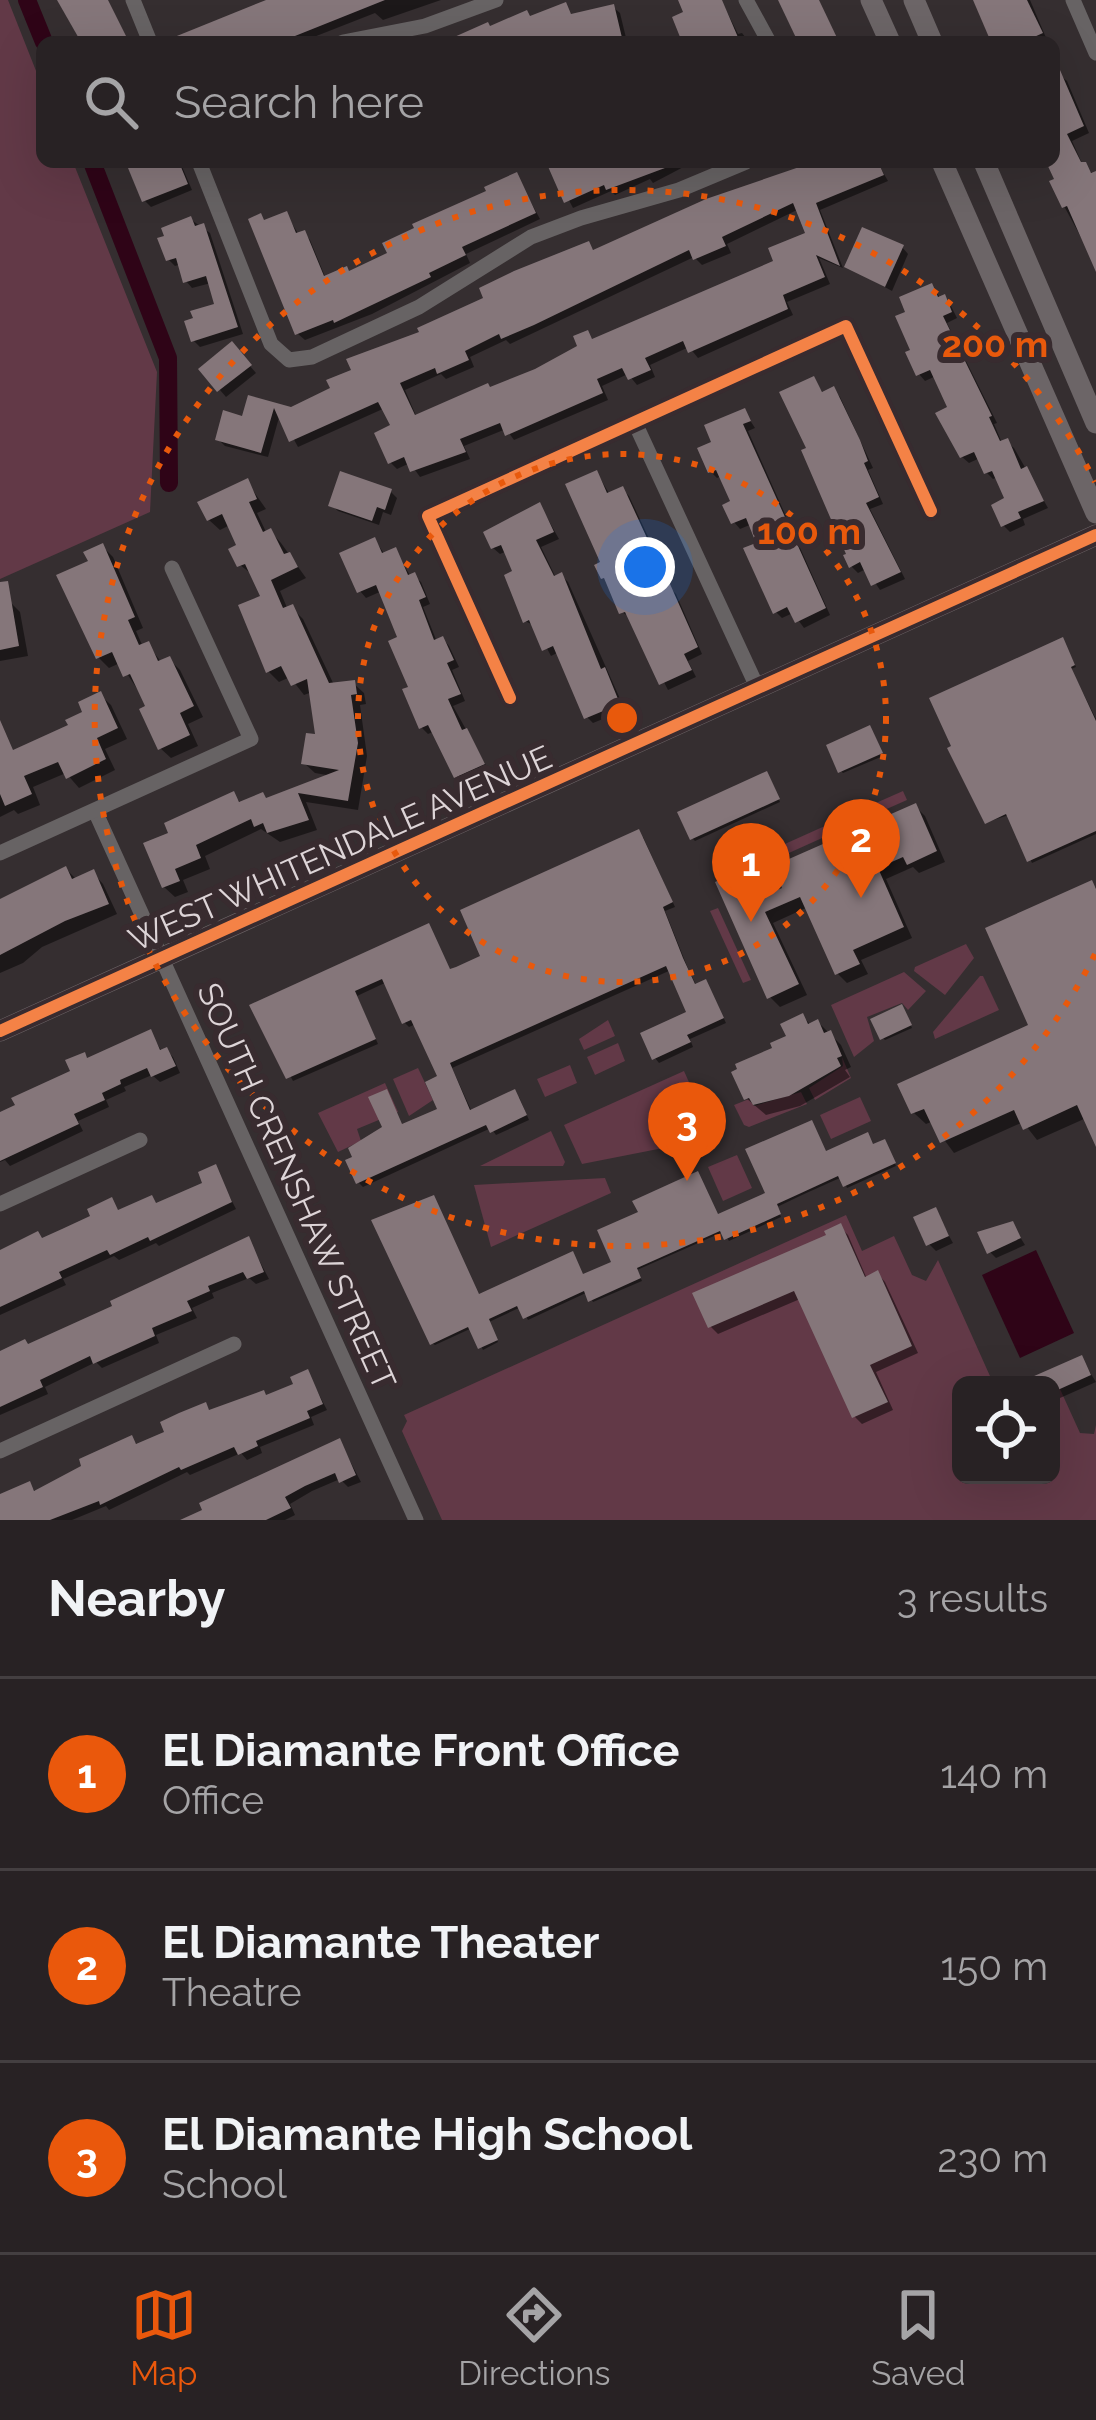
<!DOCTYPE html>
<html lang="en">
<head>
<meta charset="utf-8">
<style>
	body { margin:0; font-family:Raleway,sans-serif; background:#302a2c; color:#f1f3f6 }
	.controls { position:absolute; right:36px; bottom:36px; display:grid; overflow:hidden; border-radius:18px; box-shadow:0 12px 48px #0002 }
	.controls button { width:108px; height:108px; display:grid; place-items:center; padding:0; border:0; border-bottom:3px solid #443f41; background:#282224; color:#f1f3f6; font:60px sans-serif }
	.you { position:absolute; left:645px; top:567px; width:42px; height:42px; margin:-30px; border:9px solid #fff; border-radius:50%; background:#1a73e8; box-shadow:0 0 0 18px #1a73e833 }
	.badge { display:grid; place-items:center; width:78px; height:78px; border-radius:50%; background:#ea580c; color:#fff; font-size:39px; font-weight:700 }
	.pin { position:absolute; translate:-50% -99px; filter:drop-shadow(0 3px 6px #0008) }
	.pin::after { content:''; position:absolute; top:63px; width:42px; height:36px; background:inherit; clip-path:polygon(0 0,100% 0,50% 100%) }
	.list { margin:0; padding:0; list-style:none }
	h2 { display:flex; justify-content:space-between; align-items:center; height:156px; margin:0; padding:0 48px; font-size:51px }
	h2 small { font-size:39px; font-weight:400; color:#a5a4a6 }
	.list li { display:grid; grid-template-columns:78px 1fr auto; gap:36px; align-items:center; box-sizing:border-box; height:192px; padding:0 48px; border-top:3px solid #443f41 }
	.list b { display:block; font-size:45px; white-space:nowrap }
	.list p { margin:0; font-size:39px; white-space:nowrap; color:#a5a4a6 }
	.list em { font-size:39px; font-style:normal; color:#a5a4a6 }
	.icon { flex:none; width:66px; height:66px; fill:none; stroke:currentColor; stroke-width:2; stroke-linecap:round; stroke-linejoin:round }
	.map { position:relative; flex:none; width:1096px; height:1520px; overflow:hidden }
	.search { position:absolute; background:#282224; box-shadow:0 12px 48px #0002; left:36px; right:36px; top:36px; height:132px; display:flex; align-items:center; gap:30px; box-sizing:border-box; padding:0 42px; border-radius:18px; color:#a5a4a6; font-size:45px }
	.sheet { height:732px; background:#282224 }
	nav { display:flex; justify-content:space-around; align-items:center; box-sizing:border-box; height:168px; border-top:3px solid #443f41; background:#282224; font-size:33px; color:#a5a4a6 }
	nav a { display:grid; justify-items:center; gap:6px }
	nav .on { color:#ea580c }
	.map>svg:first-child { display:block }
	.green { fill:#623947 }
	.water { fill:#2f0417 }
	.shadow { fill:#0007; fill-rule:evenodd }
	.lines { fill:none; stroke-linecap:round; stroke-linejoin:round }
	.canal { stroke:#2f0417; stroke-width:18 }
	.building { fill:#85767a; fill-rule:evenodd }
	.street { stroke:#676364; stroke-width:15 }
	.secondary { stroke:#6c6567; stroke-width:21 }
	.cycleway-casing { stroke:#382b2f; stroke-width:20 }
	.cycleway { stroke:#f48246; stroke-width:12 }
	.ring { fill:none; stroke:#e8590c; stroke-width:6; stroke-dasharray:6 12 }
	.labels { text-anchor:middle; stroke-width:12; stroke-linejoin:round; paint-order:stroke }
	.street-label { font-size:33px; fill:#ddd4d7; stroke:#382b2f }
	.centre { fill:#e8590c; stroke:#382b2f; stroke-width:6 }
	.ring-label { font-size:36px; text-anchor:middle; font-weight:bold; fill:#e8590c; stroke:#382b2f; stroke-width:12; stroke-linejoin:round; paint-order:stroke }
</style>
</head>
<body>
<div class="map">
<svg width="1096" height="1520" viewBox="0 0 1096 1520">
	<rect width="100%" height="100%" fill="#352e30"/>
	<g class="green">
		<polygon points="0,0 8,0 42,86 42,162 73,162 157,372 150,512 0,579"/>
		<polygon points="903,791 907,800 855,823 851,814"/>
		<polygon points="836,821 840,830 771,861 767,852"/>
		<polygon points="718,908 751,980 743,983 710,911"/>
		<polygon points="966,944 974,958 945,995 914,971 915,967"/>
		<polygon points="904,972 926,991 908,1010 902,1003 867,1017 874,1041 854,1057 831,1005"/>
		<polygon points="980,976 983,976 999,1010 935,1039 933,1032"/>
		<polygon points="608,1020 615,1036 584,1050 579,1039"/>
		<polygon points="618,1043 625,1061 595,1075 587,1057"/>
		<polygon points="842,1057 851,1078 815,1100 809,1088 843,1066"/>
		<polygon points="570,1065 577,1083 545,1097 537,1079"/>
		<polygon points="418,1068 433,1100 409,1116 393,1079"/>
		<polygon points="684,1071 714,1138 582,1164 564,1125"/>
		<polygon points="385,1083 398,1112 357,1129 361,1141 338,1152 318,1113"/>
		<polygon points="801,1092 807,1104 749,1127 744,1125 734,1105 749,1099 754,1106"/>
		<polygon points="860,1097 871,1121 831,1139 820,1115"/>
		<polygon points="551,1131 565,1162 563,1166 480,1166"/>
		<polygon points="737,1155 752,1188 723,1201 708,1167"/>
		<polygon points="605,1178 611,1193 491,1247 474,1185"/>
		<polygon points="846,1215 862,1251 894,1236 912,1275 926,1281 938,1260 994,1385 961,1385 961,1475 1051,1475 1051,1393 1060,1389 1080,1433 1094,1434 1096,1425 1096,1520 442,1520 402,1431 407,1421 404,1415"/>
	</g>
	<polygon class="water" points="1036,1250 1074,1333 1020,1358 982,1275"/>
	<g class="shadow">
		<polygon points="268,0 441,0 383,20 375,13 301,42 182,42"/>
		<polygon points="681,0 721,0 738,34 742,33 749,42 686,42 687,14"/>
		<polygon points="977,0 1030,0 1047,40 995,42"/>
		<polygon points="565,5 573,17 613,7 620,13 627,42 447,42 532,19"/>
		<polygon points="1060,75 1067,81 1089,133 1072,141 1085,170 1096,174 1096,265 1064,206 1049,162 1054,162 1054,77"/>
		<polygon points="140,162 180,162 192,190 151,207 145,201"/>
		<polygon points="549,162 693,162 653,183 650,179 615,195 611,191 573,208"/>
		<path d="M817,162H877L888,181L820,210L843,268L819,258L830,284L787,302L793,315L698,358L689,347L650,365L655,377L637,385L628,374L602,386L608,400L514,440L506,429L464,446L470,459L420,477L410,463L397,469L390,462L394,427L385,408L298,447L280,414L268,457L225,446L218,439L245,419L250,398L291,410L334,390L423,334L588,245L596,252ZM799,209L809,235L777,263L594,341L587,334L581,347L536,372L417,418L405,390L441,374L446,379L474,367L470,357L506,340L510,344L694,257L702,265L731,253L727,244Z"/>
		<polygon points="516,175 540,219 466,254 470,263 372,314 305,340 298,334 266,223 286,214 299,235 304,233 310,240 326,279 350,273 391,254"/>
		<polygon points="190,219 210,233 243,334 200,347 193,340 218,306 211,283 192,288 186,281 181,264 175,266 169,260"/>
		<polygon points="902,247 908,254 892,291 848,267"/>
		<polygon points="932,286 941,299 950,304 957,318 947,323 997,423 994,424 1002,443 1007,442 1014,448 1048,508 1023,519 1025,525 1010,532 1004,526 1008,500 998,477 993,479 987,473 980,458 969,463 962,457 951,409 936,376 925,381 919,374"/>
		<polygon points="238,352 256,373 226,397 202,369"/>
		<polygon points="813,379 824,394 833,390 840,397 873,468 868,470 883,504 870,509 905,579 880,590 866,569 858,573 851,566 810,450"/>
		<polygon points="744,411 755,428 748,431 830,615 804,628 793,613 782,618 776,612 760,544 752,524 740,529 734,522 734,502 722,476 717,478 710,471 715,443"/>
		<polygon points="597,473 610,495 622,489 629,496 652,545 639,551 656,593 669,587 676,594 702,654 688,661 696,677 668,690 631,618 622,612 604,563"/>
		<polygon points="247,482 266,509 257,513 267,534 271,532 281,543 306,578 280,591 288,610 292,608 303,619 334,685 353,683 364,693 366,704 360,705 367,756 358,810 306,802 317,830 280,842 261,829 205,856 210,869 183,880 188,892 175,897 164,887 172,834 233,795 242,804 268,801 332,776 315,773 304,763 318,738 312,692 304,695 290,677 279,682 269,672 264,597 253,575 240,565 240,547 230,525 220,530 209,520"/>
		<polygon points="390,491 397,498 391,515 383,512 379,525 338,511 332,505"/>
		<polygon points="540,505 559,539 541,547 556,578 561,575 568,582 625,710 593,723 587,717 559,652 551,656 535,626 525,621 516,572 507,551 500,554 493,548"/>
		<polygon points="375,540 385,555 395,550 411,577 414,576 421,582 430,604 423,607 437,642 443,639 449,646 459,667 452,670 465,701 453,706 489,771 463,783 435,731 428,734 422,728 401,639 382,591 366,598 360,591"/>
		<polygon points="103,547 113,557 143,628 136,631 143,647 148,645 162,663 170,660 180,670 203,717 188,724 198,746 171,758 160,748 149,707 120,663 109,668 98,657 92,562"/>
		<polygon points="9,601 20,612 28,656 0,661 0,603"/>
		<polygon points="1064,643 1076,667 1071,669 1096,719 1096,834 1032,863 1009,815 987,822"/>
		<polygon points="100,695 111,705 127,739 105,749 115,770 79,788 66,773 33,787 40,805 18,814 14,810 0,817 0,750 15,752 72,727"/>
		<polygon points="872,731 883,756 843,773 841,771"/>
		<polygon points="769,777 780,802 695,841 692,838"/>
		<polygon points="915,806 925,816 945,862 919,873 913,867 886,879 912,938 861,960 868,974 847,983 837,973 808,907 773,923 807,995 780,1007 770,997 739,875 757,903 786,890"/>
		<polygon points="643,837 675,907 665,911 687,966 697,987 709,987 726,1023 690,1039 693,1047 659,1063 655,1058 690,1013 671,970 452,1068 472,1112 519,1097 529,1120 496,1135 491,1128 363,1187 358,1182 385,1128 403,1127 441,1110 440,1078 416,1024 409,1027 405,1023 387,982 357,996 378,1044 293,1081 253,1006 429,927 451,972 484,957"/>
		<polygon points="66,869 77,880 93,873 103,884 117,914 42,947 23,963 0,973 0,918"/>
		<polygon points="1092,884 1096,888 1096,1132 1084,1119 1037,1140 1023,1122 954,1153 931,1122 926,1124 914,1113 1032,1026"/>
		<polygon points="904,1010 912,1028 885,1040 883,1038"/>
		<polygon points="802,1016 811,1025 818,1022 841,1045 851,1067 845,1070 850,1077 800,1106 766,1115 746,1098"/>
		<polygon points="150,1033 163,1053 167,1051 173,1057 180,1073 160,1082 152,1075 124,1087 126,1091 106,1100 109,1107 78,1121 83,1131 10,1166 5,1160 0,1162 0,1115 89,1060"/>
		<polygon points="886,1145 896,1166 847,1188 842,1177 802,1195 777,1207 781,1217 729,1241 723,1232 637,1270 642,1281 593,1302 588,1292 528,1320 521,1307 489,1322 498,1342 483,1350 472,1328 435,1345 432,1343 480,1297 583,1277 769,1194 826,1154"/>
		<polygon points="215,1168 236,1209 159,1246 156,1243 119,1260 114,1256 63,1279 66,1285 0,1315 0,1251 44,1240 94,1217 111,1201 120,1213 158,1205 206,1184"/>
		<polygon points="935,1211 953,1243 936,1251 929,1244"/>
		<polygon points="1012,1224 1025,1245 996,1258 990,1252"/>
		<polygon points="840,1227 848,1235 867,1279 878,1274 885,1282 918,1353 876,1372 893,1410 862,1424 855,1417 800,1299 718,1334 710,1326"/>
		<polygon points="248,1239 269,1279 256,1284 249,1278 212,1293 214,1298 192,1308 197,1318 156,1335 159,1343 102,1368 96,1362 45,1387 48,1394 0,1415 0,1356 116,1308"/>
		<polygon points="1081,1358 1096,1382 1051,1402 1051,1385"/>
		<polygon points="308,1373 327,1410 311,1417 314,1425 260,1447 262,1453 247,1460 241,1453 190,1475 187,1472 109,1510 106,1506 72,1520 0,1520 0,1498 29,1485 37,1493 131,1439 139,1446 168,1433 205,1406 212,1413 267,1398 297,1385"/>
		<polygon points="340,1442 361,1482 348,1487 340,1479 312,1491 290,1504 295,1515 285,1520 187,1520"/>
	</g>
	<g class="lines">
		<g class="canal">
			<polyline points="27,0 44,42"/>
			<polyline points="92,162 168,358 169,483"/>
		</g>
	</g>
	<g class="building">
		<polygon points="57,0 108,0 129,42 81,42"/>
		<polygon points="266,0 385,0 280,42 162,42"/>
		<polygon points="678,0 722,0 740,42 682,42 672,17 683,12"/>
		<polygon points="778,0 819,0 839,42 798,42"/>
		<polygon points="973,0 1027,0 1043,33 1023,42 991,42"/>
		<polygon points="566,2 571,14 614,4 623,42 443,42 488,22 490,26 527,10 530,16"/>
		<polygon points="1054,56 1084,126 1067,134 1081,162 1086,162 1091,173 1096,171 1096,272 1067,206 1062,208 1049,181 1054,179 1046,162 1054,162"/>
		<polygon points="143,162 179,162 188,184 142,202 128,168"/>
		<polygon points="546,162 681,162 606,190 604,185 564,203"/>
		<path d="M814,162H878L884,175L816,203L840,266L816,255L825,277L783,295L788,309L688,353L683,341L645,358L651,370L628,380L622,368L597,379L603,393L505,436L500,423L460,439L466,452L410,472L404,457L388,464L374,433L390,425L378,402L289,442L274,408L261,453L215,440L223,410L242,416L248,395L291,407L330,388L326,380L351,370L346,359L419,332L417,328L483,298L479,288L514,271L589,241L593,250L706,199ZM793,203L805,233L768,248L773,261L592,339L588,330L573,336L577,346L535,369L490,387L488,383L415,415L400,383L435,368L437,374L469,360L465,351L499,334L501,339L534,325L689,250L693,260L726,246L722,237Z"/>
		<polygon points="517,172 536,213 462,247 466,255 429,273 431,277 334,323 333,320 295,335 248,219 261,213 264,220 287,211 296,233 305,230 324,276 347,266 349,271 387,253 382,243 414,228 412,224 486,191 484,187"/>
		<polygon points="191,216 195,226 204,223 238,327 191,342 184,321 193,318 190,311 214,304 206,276 183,283 176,258 166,261 157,238 164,236 161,228"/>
		<polygon points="862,227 904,245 885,287 844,267"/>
		<polygon points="932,283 938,297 945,294 952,312 943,316 992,416 989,417 1000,441 1008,438 1021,469 1027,466 1044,501 1018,512 1021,518 1001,527 991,505 1004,498 992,471 984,474 974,452 960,458 935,413 947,407 930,370 916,376 905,352 910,350 895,316 905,312 899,297"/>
		<polygon points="232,341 252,365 217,392 198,369"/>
		<polygon points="814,376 822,392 834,386 860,440 868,461 864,463 879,497 866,503 901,572 871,586 860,562 849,568 843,555 846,554 801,450 806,448 779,392"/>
		<polygon points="745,408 751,421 743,424 826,608 795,623 787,607 773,614 743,548 756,543 746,518 731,524 722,505 730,501 716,470 708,473 697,448 711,442 704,425"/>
		<polygon points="597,470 607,493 623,486 647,538 634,544 654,591 670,584 698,647 684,654 692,670 659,685 625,612 619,614 604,578 601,579 594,565 600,562 565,484"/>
		<polygon points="340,471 392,489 385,510 377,507 372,521 328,506"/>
		<polygon points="248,478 257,499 249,502 263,532 271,528 284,554 290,552 298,567 271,580 283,608 293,604 329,683 355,680 357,694 351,695 358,743 348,801 298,793 309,820 267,833 263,823 254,827 251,819 196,845 201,858 175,869 180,881 162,888 143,843 168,833 164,823 234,791 239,802 263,792 266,798 339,770 301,764 306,733 315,734 307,679 291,686 281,666 266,673 238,605 260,596 245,564 237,567 228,549 236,545 222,514 207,521 197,502"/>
		<polygon points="540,502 554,532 536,540 554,576 562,572 601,669 605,667 620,704 584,719 553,646 542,651 529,620 523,623 504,575 512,571 501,545 491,549 483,532"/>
		<polygon points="375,537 382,553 396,547 408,575 415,572 426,597 419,600 434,640 443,636 454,660 447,663 461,694 448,699 462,730 467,728 485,764 454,778 428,725 419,729 402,689 408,687 388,641 397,637 376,585 357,593 339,553"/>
		<polygon points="103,543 135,617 128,620 139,645 149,641 158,661 170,656 194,706 180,713 190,735 158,750 139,709 145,706 130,674 123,677 112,652 96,659 56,575 88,561 83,552"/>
		<polygon points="8,581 19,646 0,650 0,582"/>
		<polygon points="1063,637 1075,665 1071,667 1096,721 1096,831 1027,862 1006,814 985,824 947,748 951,746 929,698"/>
		<polygon points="101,691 118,728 97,738 106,759 66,779 58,762 24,776 32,794 5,806 0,794 0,720 13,750 68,725 65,720 82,712 78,702"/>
		<polygon points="870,725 883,753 838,773 826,745"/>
		<polygon points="767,771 780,799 690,840 677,812"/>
		<polygon points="916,803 937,851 907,865 903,857 878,868 904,927 853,950 860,964 835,975 800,897 765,912 799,984 767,999 715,882 739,871 753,901 782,888 773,866"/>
		<polygon points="639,829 673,902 663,907 683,958 695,984 706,979 724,1018 687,1035 691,1042 652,1060 640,1033 686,1012 666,966 450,1063 470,1110 515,1089 527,1115 490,1133 486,1125 356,1184 345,1160 352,1157 348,1148 382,1127 368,1097 387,1089 402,1124 437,1109 425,1082 437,1076 411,1020 402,1024 382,979 355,991 376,1039 286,1079 249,1005 429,923 450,969 456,967 480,956 460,910"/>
		<polygon points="66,866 72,879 94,869 109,904 65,921 0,955 0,899"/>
		<polygon points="1092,880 1096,889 1096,1147 1077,1105 1023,1130 1014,1110 940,1143 924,1109 911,1114 897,1084 1028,1025 985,928"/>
		<polygon points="902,1004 912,1025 880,1040 870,1019"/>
		<polygon points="803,1013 808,1024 818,1019 824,1033 831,1030 842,1056 837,1058 841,1066 789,1096 753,1105 749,1098 744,1100 731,1072 737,1069 735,1064 772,1048 770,1043 786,1036 780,1024"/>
		<polygon points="151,1029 160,1050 167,1047 176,1066 151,1077 147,1068 120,1080 121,1084 102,1093 105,1100 74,1114 79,1124 0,1161 0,1112 15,1105 11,1098 70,1071 65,1060 85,1052 87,1058"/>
		<polygon points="812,1120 826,1151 868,1132 873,1144 885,1139 896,1163 843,1187 838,1176 799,1194 777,1204 781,1214 724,1240 720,1231 637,1268 641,1278 588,1302 584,1291 523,1319 517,1306 489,1319 498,1340 478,1349 468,1327 430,1345 371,1220 434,1195 479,1294 573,1251 583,1274 611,1262 597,1230 638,1212 632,1201 698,1171 718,1214 765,1193 745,1149"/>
		<polygon points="216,1164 232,1202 150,1241 148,1237 110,1255 107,1250 59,1272 62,1278 0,1307 0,1250 38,1231 42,1238 62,1229 90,1216 87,1209 112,1197 118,1210 152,1195 156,1203 202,1183 198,1172"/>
		<polygon points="936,1207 949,1236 926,1246 913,1217"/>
		<polygon points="1013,1221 1021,1238 987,1254 977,1232"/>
		<polygon points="841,1223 865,1277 878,1270 912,1346 870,1365 888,1402 852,1418 794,1291 708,1328 692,1293 826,1235 824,1231"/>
		<polygon points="249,1236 264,1272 247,1279 243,1272 208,1286 210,1291 187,1301 192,1311 152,1328 155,1336 93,1364 90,1356 40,1380 43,1387 0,1407 0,1351 25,1339 28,1344 112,1306 110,1301"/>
		<polygon points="1082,1355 1091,1375 1051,1393 1051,1385 1014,1385"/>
		<polygon points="308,1369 323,1404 307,1411 310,1418 256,1441 258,1446 238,1455 234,1447 181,1470 179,1467 100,1505 99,1501 50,1520 0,1520 0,1494 30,1481 34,1491 81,1466 79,1459 132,1435 136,1444 164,1432 160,1422 179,1413 206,1402 209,1410 264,1390 266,1395 293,1384 290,1377"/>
		<polygon points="340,1438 356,1475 339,1483 335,1473 305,1486 285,1497 291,1508 266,1520 180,1520 202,1510 199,1503"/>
	</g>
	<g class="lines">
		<g class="street">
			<polyline points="133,0 150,42"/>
			<polyline points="746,0 769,42"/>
			<polyline points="1073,0 1096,53"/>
			<polyline points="343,42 425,26 496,0"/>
			<polyline points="199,162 271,344 289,360 312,357 419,307 531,237 581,218 679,190 746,162"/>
			<polyline points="635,423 758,689"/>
			<polyline points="510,698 428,516 846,326 931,511"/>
			<polyline points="95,811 416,1520"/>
			<polyline points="0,853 251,739 172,568"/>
			<polyline points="0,1204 140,1140"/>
			<polyline points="0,1451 234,1344"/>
		</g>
		<g class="secondary">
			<polyline points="871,0 890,42"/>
			<polyline points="914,0 932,42"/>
			<polyline points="942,162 1096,513"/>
			<polyline points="984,162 1096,423"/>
			<polyline points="0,1031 1096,535"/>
		</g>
		<g class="cycleway-casing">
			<g id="cycleway">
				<polyline points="510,698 428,516 846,326 931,511"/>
				<polyline points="0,1031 1096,535"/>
			</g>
		</g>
		<use href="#cycleway" class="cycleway"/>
	</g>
	<g class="ring">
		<circle cx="622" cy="718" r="264"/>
		<path d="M1095 954A528 528 0 1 1 1095 482"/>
	</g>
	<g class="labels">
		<g class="street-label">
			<text transform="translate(340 848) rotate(-24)" y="12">WEST WHITENDALE AVENUE</text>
			<text transform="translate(297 1186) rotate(66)" y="12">SOUTH CRENSHAW STREET</text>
		</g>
	</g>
	<circle cx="622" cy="718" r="18" class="centre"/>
	<g class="ring-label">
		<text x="995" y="357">200 m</text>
		<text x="809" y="544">100 m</text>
	</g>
</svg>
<div class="controls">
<button><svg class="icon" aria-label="locate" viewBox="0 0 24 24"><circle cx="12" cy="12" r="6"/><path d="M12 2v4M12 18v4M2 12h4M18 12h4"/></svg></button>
</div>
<div class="you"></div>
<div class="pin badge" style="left:751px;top:922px">1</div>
<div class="pin badge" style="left:861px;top:898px">2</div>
<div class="pin badge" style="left:687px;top:1181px">3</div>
<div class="search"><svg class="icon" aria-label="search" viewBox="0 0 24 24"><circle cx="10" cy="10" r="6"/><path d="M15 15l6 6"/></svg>Search here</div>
</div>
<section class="sheet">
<h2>Nearby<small>3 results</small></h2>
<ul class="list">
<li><span class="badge">1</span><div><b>El Diamante Front Office</b><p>Office</p></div><em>140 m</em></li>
<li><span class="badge">2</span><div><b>El Diamante Theater</b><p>Theatre</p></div><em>150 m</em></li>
<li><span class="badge">3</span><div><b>El Diamante High School</b><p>School</p></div><em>230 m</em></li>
</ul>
</section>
<nav>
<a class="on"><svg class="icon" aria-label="map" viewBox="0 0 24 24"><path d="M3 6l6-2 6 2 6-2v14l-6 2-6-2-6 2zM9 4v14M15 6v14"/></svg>Map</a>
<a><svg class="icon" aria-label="directions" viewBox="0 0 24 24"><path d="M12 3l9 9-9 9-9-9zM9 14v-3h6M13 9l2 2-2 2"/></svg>Directions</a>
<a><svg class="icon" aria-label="saved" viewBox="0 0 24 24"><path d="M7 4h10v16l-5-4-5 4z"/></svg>Saved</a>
</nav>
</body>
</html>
